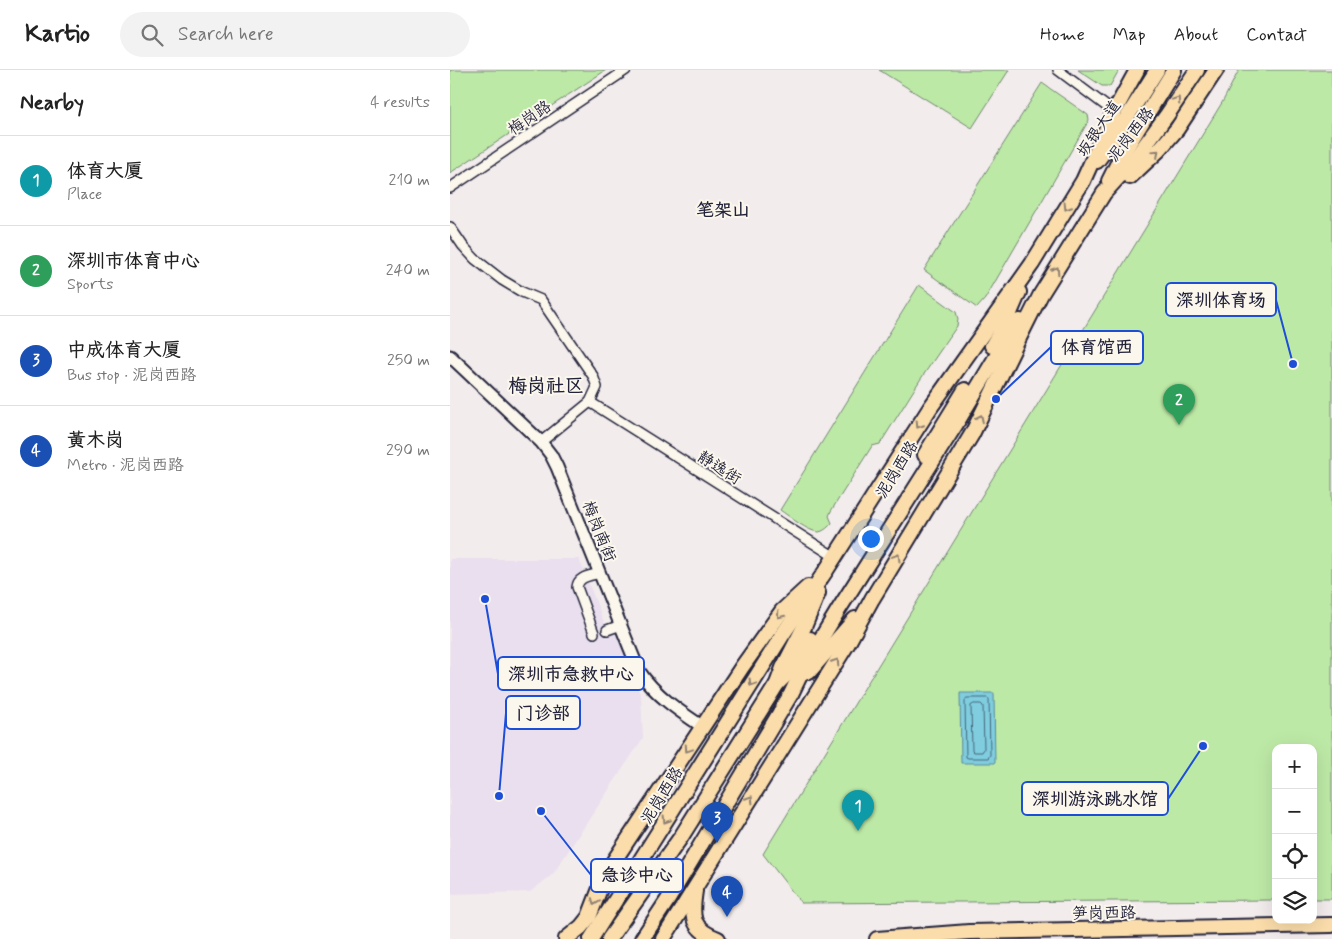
<!DOCTYPE html>
<html lang="en">
<head>
<meta charset="utf-8">
<style>
	body { margin:0; font-family:Mynerve,"LXGW WenKai TC",sans-serif; background:#f2f2f2; color:#222 }
	.controls { position:absolute; right:15px; bottom:15px; display:grid; overflow:hidden; border-radius:10px; box-shadow:0 5px 20px #0002 }
	.controls button { width:45px; height:45px; display:grid; place-items:center; padding:0; border:0; border-bottom:1px solid #e0e0e0; background:#fff; color:#222; font:25px sans-serif }
	.you { position:absolute; left:420px; top:468px; width:18px; height:18px; margin:-12px; border:4px solid #fff; border-radius:50%; background:#1a73e8; box-shadow:0 0 0 8px #1a73e833 }
	.badge { display:grid; place-items:center; width:32px; height:32px; border-radius:50%; background:#0b8043; color:#fff; font-size:16px; font-weight:700 }
	.pin { position:absolute; translate:-50% -41px; filter:drop-shadow(0 1px 2px #0008) }
	.pin::after { content:''; position:absolute; top:26px; width:18px; height:15px; background:inherit; clip-path:polygon(0 0,100% 0,50% 100%) }
	.list { margin:0; padding:0; list-style:none }
	h2 { display:flex; justify-content:space-between; align-items:center; height:65px; margin:0; padding:0 20px; font-size:21px }
	h2 small { font-size:16px; font-weight:400; color:#767676 }
	.list li { display:grid; grid-template-columns:32px 1fr auto; gap:15px; align-items:center; box-sizing:border-box; height:90px; padding:0 20px; border-top:1px solid #e0e0e0 }
	.list b { display:block; font-size:19px; white-space:nowrap }
	.list p { margin:0; font-size:16px; white-space:nowrap; color:#767676 }
	.list em { font-size:16px; font-style:normal; color:#767676 }
	.icon { flex:none; width:28px; height:28px; fill:none; stroke:currentColor; stroke-width:2; stroke-linecap:round; stroke-linejoin:round }
	.map { position:relative; flex:none; width:882px; height:869px; overflow:hidden }
	header { display:flex; align-items:center; gap:30px; box-sizing:border-box; height:70px; padding:0 25px; background:#fff; border-bottom:1px solid #e0e0e0 }
	header strong { font-size:24px }
	nav { display:flex; gap:28px; margin-inline-start:auto; font-size:18px }
	.search { width:350px; height:45px; background:#f2f2f2; display:flex; align-items:center; gap:12px; box-sizing:border-box; padding:0 18px; border-radius:28px; color:#767676; font-size:19px }
	main { display:flex }
	aside { flex:1; background:#fff }
	.map>svg:first-child { display:block }
	.built { fill:#e9dfee }
	.green { fill:#bde9a6; stroke:#708670 }
	.water { fill:#7fcdde; stroke:#5a899d }
	.lines { fill:none; stroke-linecap:round; stroke-linejoin:round }
	.shore { stroke:#47667c; stroke-width:1 }
	.minor-casing { stroke:#22223b; stroke-width:12 }
	.tertiary-casing { stroke:#22223b; stroke-width:15 }
	.primary-casing { stroke:#22223b; stroke-width:18 }
	.minor { stroke:#fbf7ec; stroke-width:9 }
	.tertiary { stroke:#fbf7ec; stroke-width:11 }
	.primary { stroke:#fbddab; stroke-width:14 }
	.oneway { stroke:#8e8073 }
	.labels { text-anchor:middle; stroke-width:4; stroke-linejoin:round; paint-order:stroke }
	.street-label { font-size:16px; fill:#22223b; stroke:#fbf7ec }
	.neighbourhood-label { font-size:18px; font-weight:bold; fill:#22223b; stroke:#fbf7ec }
	.quarter-label { font-size:19px; font-weight:bold; fill:#22223b; stroke:#fbf7ec }
	.leader { fill:none; stroke:#1d4ed8; stroke-width:2 }
	.callout-dot { fill:#1d4ed8; stroke:#fbf7ec; stroke-width:2 }
	.callout { fill:#fbf7ec; stroke:#1d4ed8; stroke-width:2 }
	.callout-label { font-size:18px; text-anchor:middle; font-weight:bold; fill:#22223b }
</style>
</head>
<body>
<header>
<strong>Kartio</strong>
<div class="search"><svg class="icon" aria-label="search" viewBox="0 0 24 24"><circle cx="10" cy="10" r="6"/><path d="M15 15l6 6"/></svg>Search here</div>
<nav><a>Home</a><a>Map</a><a>About</a><a>Contact</a></nav>
</header>
<main>
<aside>
<h2>Nearby<small>4 results</small></h2>
<ul class="list">
<li><span class="badge" style="background:#0f9aa8">1</span><div><b>体育大厦</b><p>Place</p></div><em>210 m</em></li>
<li><span class="badge" style="background:#2e9e5b">2</span><div><b>深圳市体育中心</b><p>Sports</p></div><em>240 m</em></li>
<li><span class="badge" style="background:#1a4fb4">3</span><div><b>中成体育大厦</b><p>Bus stop · 泥岗西路</p></div><em>250 m</em></li>
<li><span class="badge" style="background:#1a4fb4">4</span><div><b>黄木岗</b><p>Metro · 泥岗西路</p></div><em>290 m</em></li>
</ul>
</aside>
<div class="map">
<svg width="882" height="869" viewBox="0 0 882 869">
	<rect width="100%" height="100%" fill="#f3eced"/>
	<filter id="ink" filterUnits="userSpaceOnUse"><feTurbulence type="fractalNoise" baseFrequency=".02" numOctaves="2"/><feDisplacementMap in="SourceGraphic" scale="10" xChannelSelector="R" yChannelSelector="G"/><feConvolveMatrix kernelMatrix="1 2 1 2 8 2 1 2 1" color-interpolation-filters="sRGB"/></filter>
	<g filter="url(#ink)">
		<polygon class="built" points="0,489 129,489 157,560 166,564 191,626 193,668 103,804 80,822 0,824"/>
		<g class="green">
			<polygon points="0,0 156,0 0,103"/>
			<polygon points="429,0 559,0 522,58"/>
			<polygon points="628,0 669,0 660,16 652,16"/>
			<polygon points="789,0 882,0 882,829 863,829 863,678 826,678 826,830 351,833 313,784 773,31"/>
			<polygon points="592,13 638,45 639,50 535,229 527,238 474,200"/>
			<path d="M469,215L506,242L508,249L507,256L470,310L430,374L422,376L381,441L379,446L382,453C379,456 375,461 369,462C358,462 339,446 330,440Z"/>
		</g>
		<polygon class="water" points="510,623 544,623 545,693 511,693"/>
		<g class="lines">
			<g class="shore">
				<polygon points="517,628 537,628 539,629 540,685 538,688 518,688 516,687 515,631"/>
				<polygon points="524,634 531,634 533,636 534,679 532,682 524,682 522,680 521,636"/>
			</g>
			<g class="minor-casing">
				<g id="minor">
					<polyline points="608,0 664,42"/>
					<polyline points="0,118 176,0"/>
					<polyline points="0,157 13,176 25,189 52,210 72,222 91,230 143,306 147,317 140,332 91,372"/>
					<polyline points="140,332 385,487"/>
					<polyline points="157,560 171,555"/>
					<path d="M144,563L127,517C128,506 141,506 150,503"/>
				</g>
			</g>
			<g class="tertiary-casing">
				<path id="tertiary" d="M0,286L91,372L101,385L107,397L189,601C205,625 229,641 253,657"/>
			</g>
			<g class="primary-casing">
				<g id="primary">
					<polyline points="647,91 664,68 707,0"/>
					<polyline points="680,107 709,80 727,59 766,0"/>
					<polyline points="659,111 673,83 724,0"/>
					<polyline points="542,276 557,250 569,222"/>
					<polyline points="475,385 515,320"/>
					<polyline points="359,602 405,549"/>
					<polyline points="327,614 339,602 360,569"/>
					<path d="M245,821C241,847 241,859 268,869"/>
					<polyline points="116,869 131,857 139,847 156,803 292,597 332,541 358,517"/>
					<polyline points="141,869 335,561 377,499 480,338 582,194 633,111 664,42 687,0"/>
					<polyline points="159,869 231,767 327,614 333,598 354,557 368,523"/>
					<polyline points="192,869 219,828 341,624 354,597 389,539 506,354 558,267 570,251"/>
					<polyline points="213,869 398,573 422,529 522,364 566,274 591,224 654,123 684,90 717,45 747,0"/>
					<polyline points="427,869 519,862 882,855"/>
				</g>
			</g>
			<use href="#minor" class="minor"/>
			<use href="#tertiary" class="tertiary"/>
			<use href="#primary" class="primary"/>
		</g>
		<defs><path id="oneway-chevron" d="M-2-3.5L2.5 0L-2 3.5" fill="none" stroke-width="1.6" stroke-linecap="round" stroke-linejoin="round" transform="scale(1.25)"/></defs>
		<g class="oneway">
			<use href="#oneway-chevron" transform="translate(727 30) rotate(-56)"/>
			<use href="#oneway-chevron" transform="translate(706 83) rotate(-43)"/>
			<use href="#oneway-chevron" transform="translate(617 137) rotate(122)"/>
			<use href="#oneway-chevron" transform="translate(606 200) rotate(-58)"/>
			<use href="#oneway-chevron" transform="translate(530 348) rotate(-64)"/>
			<use href="#oneway-chevron" transform="translate(469 355) rotate(123)"/>
			<use href="#oneway-chevron" transform="translate(447 487) rotate(-59)"/>
			<use href="#oneway-chevron" transform="translate(330 545) rotate(129)"/>
			<use href="#oneway-chevron" transform="translate(386 592) rotate(-57)"/>
			<use href="#oneway-chevron" transform="translate(302 613) rotate(122)"/>
			<use href="#oneway-chevron" transform="translate(238 679) rotate(124)"/>
			<use href="#oneway-chevron" transform="translate(300 729) rotate(-58)"/>
			<use href="#oneway-chevron" transform="translate(216 750) rotate(122)"/>
			<use href="#oneway-chevron" transform="translate(145 832) rotate(111)"/>
		</g>
	</g>
	<g class="labels">
		<g class="street-label">
			<text transform="translate(79 47) rotate(-34)" y="6">梅岗路</text>
			<text transform="translate(648 58) rotate(-56)" y="6">坂银大道</text>
			<text transform="translate(680 64) rotate(-52)" y="6">泥岗西路</text>
			<text transform="translate(270 397) rotate(32)" y="6">静逸街</text>
			<text transform="translate(446 399) rotate(-58)" y="6">泥岗西路</text>
			<text transform="translate(150 461) rotate(68)" y="6">梅岗南街</text>
			<text transform="translate(211 725) rotate(-58)" y="6">泥岗西路</text>
			<text transform="translate(654 842) rotate(-1)" y="6">笋岗西路</text>
		</g>
		<g class="neighbourhood-label">
			<text x="273" y="146">笔架山</text>
		</g>
		<g class="quarter-label">
			<text x="96" y="322">梅岗社区</text>
		</g>
	</g>
	<path class="leader" d="M843 294L826 230M546 329L601 277M35 529L48 604M49 726L56 643M753 676L718 729M91 741L141 805"/>
	<g class="callout-dot">
		<circle cx="843" cy="294" r="5"/>
		<circle cx="546" cy="329" r="5"/>
		<circle cx="35" cy="529" r="5"/>
		<circle cx="49" cy="726" r="5"/>
		<circle cx="753" cy="676" r="5"/>
		<circle cx="91" cy="741" r="5"/>
	</g>
	<g class="callout">
		<rect x="716" y="213" width="110" height="33" rx="5"/>
		<rect x="601" y="261" width="92" height="33" rx="5"/>
		<rect x="48" y="587" width="146" height="33" rx="5"/>
		<rect x="56" y="626" width="74" height="33" rx="5"/>
		<rect x="572" y="712" width="146" height="33" rx="5"/>
		<rect x="141" y="789" width="92" height="33" rx="5"/>
	</g>
	<g class="callout-label">
		<text x="771" y="236">深圳体育场</text>
		<text x="647" y="283">体育馆西</text>
		<text x="121" y="610">深圳市急救中心</text>
		<text x="93" y="649">门诊部</text>
		<text x="645" y="735">深圳游泳跳水馆</text>
		<text x="187" y="811">急诊中心</text>
	</g>
</svg>
<div class="controls">
<button>+</button>
<button>−</button>
<button><svg class="icon" aria-label="locate" viewBox="0 0 24 24"><circle cx="12" cy="12" r="6"/><path d="M12 2v4M12 18v4M2 12h4M18 12h4"/></svg></button>
<button><svg class="icon" aria-label="layers" viewBox="0 0 24 24"><path d="M12 4l9 5-9 5-9-5zM3 14l9 5 9-5"/></svg></button>
</div>
<div class="you"></div>
<div class="pin badge" style="left:408px;top:761px;background:#0f9aa8">1</div>
<div class="pin badge" style="left:729px;top:355px;background:#2e9e5b">2</div>
<div class="pin badge" style="left:267px;top:773px;background:#1a4fb4">3</div>
<div class="pin badge" style="left:277px;top:847px;background:#1a4fb4">4</div>
</div>
</main>
</body>
</html>
